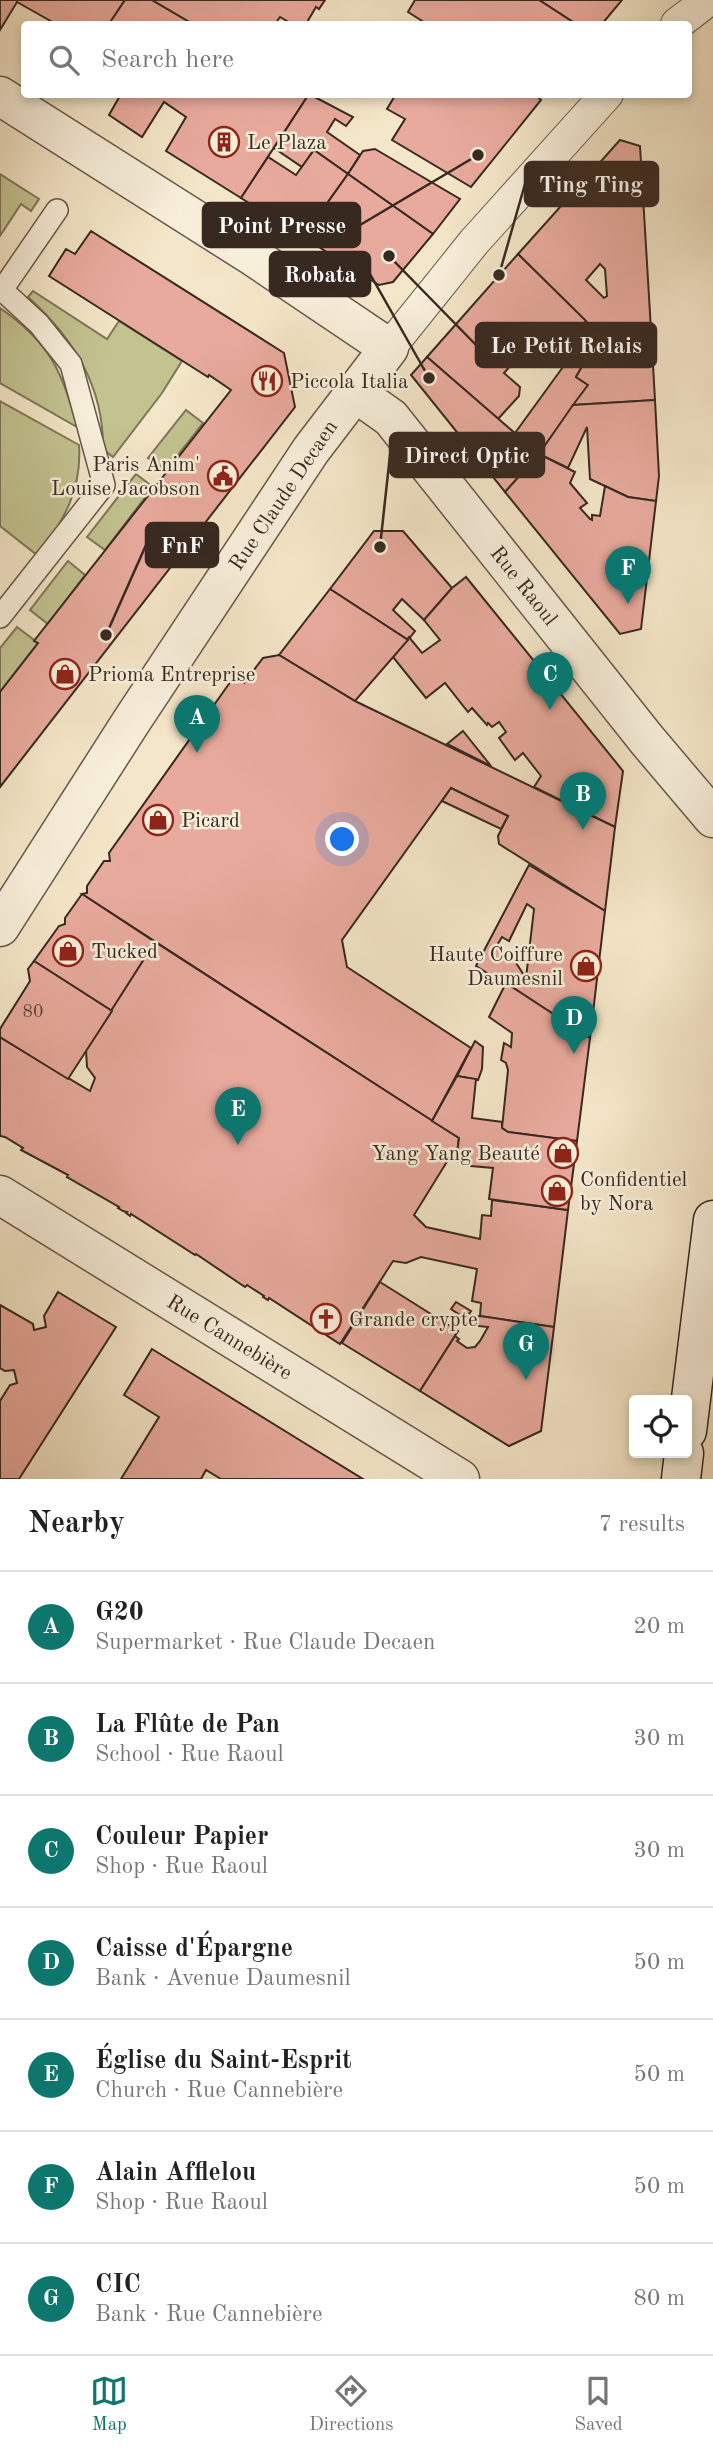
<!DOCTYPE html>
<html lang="en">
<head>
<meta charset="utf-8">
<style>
	body { margin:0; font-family:"Old Standard TT",serif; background:#f2f2f2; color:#222 }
	.controls { position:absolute; right:21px; bottom:21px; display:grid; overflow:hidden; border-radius:7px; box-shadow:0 4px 10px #0003 }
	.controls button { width:63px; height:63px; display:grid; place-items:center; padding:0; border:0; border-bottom:2px solid #e0e0e0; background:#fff; color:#222; font:35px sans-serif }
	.you { position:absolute; left:343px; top:840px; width:24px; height:24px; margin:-18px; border:5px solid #fff; border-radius:50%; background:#1a73e8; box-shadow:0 0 0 10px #1a73e833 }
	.badge { display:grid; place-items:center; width:46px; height:46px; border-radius:50%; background:#0f766e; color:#fff; font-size:23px; font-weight:700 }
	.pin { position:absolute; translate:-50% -58px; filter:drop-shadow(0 2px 4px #0008) }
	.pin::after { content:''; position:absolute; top:37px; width:24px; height:21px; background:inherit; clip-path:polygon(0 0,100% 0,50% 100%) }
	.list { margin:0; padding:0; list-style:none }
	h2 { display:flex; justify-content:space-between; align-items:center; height:91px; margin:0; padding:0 28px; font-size:30px }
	h2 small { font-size:23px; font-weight:400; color:#767676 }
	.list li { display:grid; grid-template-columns:46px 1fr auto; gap:21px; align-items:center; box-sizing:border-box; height:112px; padding:0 28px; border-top:2px solid #e0e0e0 }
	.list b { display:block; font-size:26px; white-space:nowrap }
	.list p { margin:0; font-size:23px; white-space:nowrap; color:#767676 }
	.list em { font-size:23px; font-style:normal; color:#767676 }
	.icon { flex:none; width:38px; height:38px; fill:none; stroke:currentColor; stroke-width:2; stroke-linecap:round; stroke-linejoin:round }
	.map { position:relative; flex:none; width:713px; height:1479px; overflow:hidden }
	.search { position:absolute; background:#fff; box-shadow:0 4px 10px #0003; left:21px; right:21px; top:21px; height:77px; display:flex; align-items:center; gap:18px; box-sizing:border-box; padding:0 24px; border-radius:7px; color:#767676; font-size:26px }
	.sheet { height:875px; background:#fff }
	nav { display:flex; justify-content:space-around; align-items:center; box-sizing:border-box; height:98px; border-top:2px solid #e0e0e0; background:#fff; font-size:19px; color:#767676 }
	nav a { display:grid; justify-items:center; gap:4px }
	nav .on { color:#0f766e }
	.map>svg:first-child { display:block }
	.green { fill:#c3c390; stroke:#7d7658; stroke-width:2 }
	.building { fill:#e8aa9d; stroke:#372820; stroke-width:2; fill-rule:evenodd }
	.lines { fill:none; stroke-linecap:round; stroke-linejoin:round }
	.service-casing { stroke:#66584a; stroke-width:24 }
	.pedestrian-casing { stroke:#66584a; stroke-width:34 }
	.minor-casing { stroke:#66584a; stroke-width:41 }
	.secondary-casing { stroke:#372820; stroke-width:41 }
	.service { stroke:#f8efdb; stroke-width:21 }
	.pedestrian { stroke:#f8efdb; stroke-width:32 }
	.minor { stroke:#f8efdb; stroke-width:38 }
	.secondary { stroke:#f8efdb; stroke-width:38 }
	.labels { text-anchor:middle; stroke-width:5; stroke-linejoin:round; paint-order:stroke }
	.number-label { font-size:18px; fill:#63483f }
	.poi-label { font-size:21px; fill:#372820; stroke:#f8efdb; text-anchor:start }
	.street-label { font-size:21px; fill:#372820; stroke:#f8efdb }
	.leader { fill:none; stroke:#372820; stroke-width:2.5 }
	.callout-dot { fill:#372820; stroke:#f8efdb; stroke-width:2.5 }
	.callout { fill:#372820; stroke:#372820; stroke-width:2.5 }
	.callout-label { font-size:23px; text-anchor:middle; font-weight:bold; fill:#fff }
</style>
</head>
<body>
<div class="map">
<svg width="713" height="1479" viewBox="0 0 713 1479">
	<rect width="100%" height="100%" fill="#f4e6c8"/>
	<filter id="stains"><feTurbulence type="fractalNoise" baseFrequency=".00286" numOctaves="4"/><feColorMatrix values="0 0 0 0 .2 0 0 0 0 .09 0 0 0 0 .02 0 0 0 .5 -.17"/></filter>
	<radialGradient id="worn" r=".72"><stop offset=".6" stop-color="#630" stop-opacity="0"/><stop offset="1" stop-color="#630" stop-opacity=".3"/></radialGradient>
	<g class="green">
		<polygon points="0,174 39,199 31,211 21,204 0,236"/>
		<path d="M33,291L107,339L119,321L182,361L162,393L113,457L103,449C104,386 73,338 28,297Z"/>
		<path d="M0,308C48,341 63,371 77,427L0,383Z"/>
		<path d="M0,401L79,445C82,489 64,522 37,555L0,526Z"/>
		<polygon points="186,410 203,423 166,470 148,458"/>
		<polygon points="136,474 153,487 105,550 87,537"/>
		<polygon points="68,561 85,575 48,624 30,610"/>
		<polygon points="17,627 38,643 0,692 0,648"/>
	</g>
	<g class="building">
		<polygon points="0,0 125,0 109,24 56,24 17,2 0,30"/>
		<polygon points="125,0 152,0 193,24 109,24"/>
		<polygon points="152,0 325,0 319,9 316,7 306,24 292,24 280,17 275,24 193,24"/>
		<polygon points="539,0 622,0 602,24 576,24"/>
		<polygon points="539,0 576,24 427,24 408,12 415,0"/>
		<polygon points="121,94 309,94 241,198 166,151 186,117 164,102 142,137 109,115"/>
		<polygon points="309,94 353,117 346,126 335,119 327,132 360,155 348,174 314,150 302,167 274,148"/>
		<polygon points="396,94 535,94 541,100 471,187 392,140 405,119 387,109"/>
		<path d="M620,140L640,146L651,330L600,335L518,254ZM600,264L605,269L607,296L604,298L586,280Z"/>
		<polygon points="375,149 460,199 433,234 348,174 363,151"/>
		<polygon points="314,150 348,174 303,237 241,198 268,157 296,175"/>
		<polygon points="348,174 433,234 393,282 379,285 303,237"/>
		<polygon points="91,231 284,353 295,407 0,787 0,692 38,643 34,641 231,390 209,375 208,377 200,372 49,276 66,249 75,254"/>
		<polygon points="518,254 586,321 565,345 556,345 541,331 504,373 520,387 519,396 498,419 427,357"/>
		<polygon points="592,327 600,335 576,377 588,385 539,454 515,433"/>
		<polygon points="651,330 655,400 573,405 588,385 576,377 600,335"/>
		<polygon points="427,357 539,454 505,492 411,375"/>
		<polygon points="655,400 659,476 656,501 628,497 590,479 587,427 568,468 539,454 573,405"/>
		<polygon points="539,454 575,472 570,483 587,503 580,508 590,519 592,520 592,515 600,516 605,486 628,497 656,501 641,629 620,634 505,492"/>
		<polygon points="374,531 403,531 452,588 424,620 402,599 393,610 415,631 408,640 330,589"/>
		<polygon points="466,577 623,771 615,827 534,787 541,776 523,753 515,760 499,738 506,732 499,722 492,727 488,723 487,725 472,708 468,712 445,683 426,698 393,657 409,637 422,653 440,640 424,620 452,588"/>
		<polygon points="330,589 408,640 355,701 279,655"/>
		<polygon points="279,655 355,701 615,827 605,911 499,844 498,836 508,816 451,788 342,940 347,967 471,1048 432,1121 82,894 87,893 87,886 104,861 110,861 109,853 231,681 237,679 244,683 263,658"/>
		<polygon points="463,731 491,766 447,744"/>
		<polygon points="451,788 508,816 501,829 442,801"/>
		<path d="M529,865L605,911L590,1038L476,966ZM527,904L534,909L526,978L512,957L496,947L502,937L509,941Z"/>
		<polygon points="82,894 155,942 112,1011 34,961 59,926 65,924 65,918"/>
		<polygon points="155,942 459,1138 456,1161 448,1160 414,1215 426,1227 480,1239 482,1215 491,1216 492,1200 568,1210 554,1327 480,1316 481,1303 472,1301 477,1269 421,1257 406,1263 393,1261 340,1344 269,1298 268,1300 263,1297 264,1296 247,1285 245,1287 196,1254 195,1255 131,1214 130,1216 126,1213 127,1212 123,1211 118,1208 119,1207 67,1177 68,1175 21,1150 23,1148 5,1137 0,1136 0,1037 90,1091 95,1078 87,1067 86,1050"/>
		<polygon points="34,961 112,1011 68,1079 0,1037 0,1029 30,981 28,969"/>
		<polygon points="506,983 590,1038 577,1141 508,1132 502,1128 508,1070 506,1063 501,1060 504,1043 511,1047 512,1033 489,1017"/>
		<polygon points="475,1041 483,1047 482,1069 478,1080 457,1076"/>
		<polygon points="457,1076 476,1079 472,1118 502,1122 502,1128 508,1132 577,1141 568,1210 489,1199 493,1168 471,1166 469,1163 456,1161 459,1138 432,1121"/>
		<polygon points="380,1282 458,1331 420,1391 342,1343"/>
		<polygon points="58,1292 116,1327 19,1479 0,1479 0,1401 10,1385 17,1383 14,1370 5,1371 0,1368 0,1305 33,1324 34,1330 46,1327 44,1316"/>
		<polygon points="456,1302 471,1311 466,1319 451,1309"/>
		<polygon points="480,1316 554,1327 541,1431 509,1446 420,1391 455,1336 459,1339 457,1341 467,1348 475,1347 480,1341 488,1327 479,1326 466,1319"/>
		<polygon points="152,1349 306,1444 363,1479 221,1479 206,1470 201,1479 121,1479 159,1417 124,1395"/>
	</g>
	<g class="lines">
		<g class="service-casing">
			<g id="service">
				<polyline points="0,288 39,324 71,364 104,485 0,617"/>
				<polyline points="2,290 57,210"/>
			</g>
		</g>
		<g class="pedestrian-casing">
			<g id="pedestrian">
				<polyline points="677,24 708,0"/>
				<polyline points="389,348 474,242 607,94"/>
			</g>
		</g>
		<g class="minor-casing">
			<g id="minor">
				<polyline points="0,96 254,257 389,348 311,450 131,722 0,927"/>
				<path id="s1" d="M356,393L391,418L647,740L713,818"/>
				<path id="s2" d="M0,1195L460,1479"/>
			</g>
		</g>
		<g class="secondary-casing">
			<g id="secondary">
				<polyline points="687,1431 713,1220"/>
				<polyline points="681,1479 684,1453"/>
			</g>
		</g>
		<use href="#service" class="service"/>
		<use href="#pedestrian" class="pedestrian"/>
		<use href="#minor" class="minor"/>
		<use href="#secondary" class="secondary"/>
	</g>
	<defs>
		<g id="building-ring" transform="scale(1.575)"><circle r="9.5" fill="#f8efdb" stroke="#8f2418" stroke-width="1.5"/><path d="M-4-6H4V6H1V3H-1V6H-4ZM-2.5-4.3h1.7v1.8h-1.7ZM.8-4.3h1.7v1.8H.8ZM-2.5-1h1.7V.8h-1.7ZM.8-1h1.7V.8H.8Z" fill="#8f2418"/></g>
		<g id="restaurant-ring" transform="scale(1.575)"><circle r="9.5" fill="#f8efdb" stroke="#8f2418" stroke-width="1.5"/><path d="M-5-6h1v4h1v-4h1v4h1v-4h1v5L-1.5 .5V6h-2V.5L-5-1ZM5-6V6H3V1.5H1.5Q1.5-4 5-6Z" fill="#8f2418"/></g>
		<g id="civic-ring" transform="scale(1.575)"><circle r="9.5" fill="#f8efdb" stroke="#8f2418" stroke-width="1.5"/><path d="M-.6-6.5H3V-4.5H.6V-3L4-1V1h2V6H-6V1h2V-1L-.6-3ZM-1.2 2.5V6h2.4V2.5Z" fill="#8f2418"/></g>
		<g id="shop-ring" transform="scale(1.575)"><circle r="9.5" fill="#f8efdb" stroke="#8f2418" stroke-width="1.5"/><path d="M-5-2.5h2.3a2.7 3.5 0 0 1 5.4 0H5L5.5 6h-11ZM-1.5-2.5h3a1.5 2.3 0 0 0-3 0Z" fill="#8f2418"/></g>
		<g id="church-ring" transform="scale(1.575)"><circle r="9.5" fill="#f8efdb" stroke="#8f2418" stroke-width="1.5"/><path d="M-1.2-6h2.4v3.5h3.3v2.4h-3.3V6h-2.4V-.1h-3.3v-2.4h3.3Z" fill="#8f2418"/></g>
	</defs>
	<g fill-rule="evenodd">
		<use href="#building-ring" x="224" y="142"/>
		<use href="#restaurant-ring" x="267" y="381"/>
		<use href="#civic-ring" x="223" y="476"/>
		<use href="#shop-ring" x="65" y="674"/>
		<use href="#shop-ring" x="158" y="820"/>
		<use href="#shop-ring" x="68" y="951"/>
		<use href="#shop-ring" x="586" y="966"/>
		<use href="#shop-ring" x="563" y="1153"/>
		<use href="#shop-ring" x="557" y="1191"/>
		<use href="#church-ring" x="326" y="1319"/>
	</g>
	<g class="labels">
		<g class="number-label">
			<text x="33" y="1017">80</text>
		</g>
		<g class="poi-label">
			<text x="247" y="149">Le Plaza</text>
			<text x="290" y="388">Piccola Italia</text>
			<text x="200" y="471" text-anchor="end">Paris Anim'<tspan x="200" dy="24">Louise Jacobson</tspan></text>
			<text x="88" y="681">Prioma Entreprise</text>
			<text x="181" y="827">Picard</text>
			<text x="91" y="958">Tucked</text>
			<text x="563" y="961" text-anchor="end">Haute Coiffure<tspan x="563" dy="24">Daumesnil</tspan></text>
			<text x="540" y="1160" text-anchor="end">Yang Yang Beauté</text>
			<text x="580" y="1186">Confidentiel<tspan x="580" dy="24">by Nora</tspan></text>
			<text x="349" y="1326">Grande crypte</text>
		</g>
		<g class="street-label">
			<text transform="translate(283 495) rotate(-56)" y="7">Rue Claude Decaen</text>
			<text dy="7" stroke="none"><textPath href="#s1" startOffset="257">Rue Raoul</textPath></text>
			<text dy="7" stroke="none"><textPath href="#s2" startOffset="270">Rue Cannebière</textPath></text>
		</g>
	</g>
	<path class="leader" d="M499 275L525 184M478 155L360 225M429 378L370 274M389 256L476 345M380 547L390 455M106 635L146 545"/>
	<g class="callout-dot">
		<circle cx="499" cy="275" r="7"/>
		<circle cx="478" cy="155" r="7"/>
		<circle cx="429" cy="378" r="7"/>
		<circle cx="389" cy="256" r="7"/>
		<circle cx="380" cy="547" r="7"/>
		<circle cx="106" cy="635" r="7"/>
	</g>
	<g class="callout">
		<rect x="525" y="162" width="133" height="44" rx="7"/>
		<rect x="203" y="203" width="157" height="44" rx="7"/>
		<rect x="270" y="252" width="100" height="44" rx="7"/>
		<rect x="476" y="323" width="180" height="44" rx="7"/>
		<rect x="390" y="433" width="154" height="44" rx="7"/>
		<rect x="146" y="523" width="72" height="44" rx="7"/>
	</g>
	<g class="callout-label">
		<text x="591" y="192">Ting Ting</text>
		<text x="282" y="233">Point Presse</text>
		<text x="320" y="282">Robata</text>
		<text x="566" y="353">Le Petit Relais</text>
		<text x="467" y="463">Direct Optic</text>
		<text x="182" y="553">FnF</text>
	</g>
	<rect width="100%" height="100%" filter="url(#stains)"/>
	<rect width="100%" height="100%" fill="url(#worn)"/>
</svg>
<div class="controls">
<button><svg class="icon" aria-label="locate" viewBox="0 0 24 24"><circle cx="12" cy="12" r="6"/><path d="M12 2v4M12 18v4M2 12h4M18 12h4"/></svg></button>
</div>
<div class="you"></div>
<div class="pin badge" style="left:197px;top:753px">A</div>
<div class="pin badge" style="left:583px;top:830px">B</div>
<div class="pin badge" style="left:550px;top:710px">C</div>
<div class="pin badge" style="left:574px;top:1054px">D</div>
<div class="pin badge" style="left:238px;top:1145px">E</div>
<div class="pin badge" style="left:628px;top:604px">F</div>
<div class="pin badge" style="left:526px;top:1380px">G</div>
<div class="search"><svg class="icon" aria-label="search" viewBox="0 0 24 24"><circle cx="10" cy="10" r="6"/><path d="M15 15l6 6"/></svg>Search here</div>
</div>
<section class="sheet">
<h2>Nearby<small>7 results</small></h2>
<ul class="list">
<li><span class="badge">A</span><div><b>G20</b><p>Supermarket · Rue Claude Decaen</p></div><em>20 m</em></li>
<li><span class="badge">B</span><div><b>La Flûte de Pan</b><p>School · Rue Raoul</p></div><em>30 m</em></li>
<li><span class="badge">C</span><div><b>Couleur Papier</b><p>Shop · Rue Raoul</p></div><em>30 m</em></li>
<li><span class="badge">D</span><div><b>Caisse d'Épargne</b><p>Bank · Avenue Daumesnil</p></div><em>50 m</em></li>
<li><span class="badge">E</span><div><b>Église du Saint-Esprit</b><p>Church · Rue Cannebière</p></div><em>50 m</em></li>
<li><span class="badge">F</span><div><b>Alain Afflelou</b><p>Shop · Rue Raoul</p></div><em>50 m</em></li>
<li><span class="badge">G</span><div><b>CIC</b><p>Bank · Rue Cannebière</p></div><em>80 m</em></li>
</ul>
</section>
<nav>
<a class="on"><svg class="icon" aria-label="map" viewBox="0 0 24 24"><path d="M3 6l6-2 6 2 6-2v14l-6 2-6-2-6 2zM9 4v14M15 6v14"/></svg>Map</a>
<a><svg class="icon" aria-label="directions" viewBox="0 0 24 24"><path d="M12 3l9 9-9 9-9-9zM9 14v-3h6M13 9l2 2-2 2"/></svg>Directions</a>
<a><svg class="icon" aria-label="saved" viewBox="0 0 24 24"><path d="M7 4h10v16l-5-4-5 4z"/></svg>Saved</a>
</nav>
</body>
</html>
